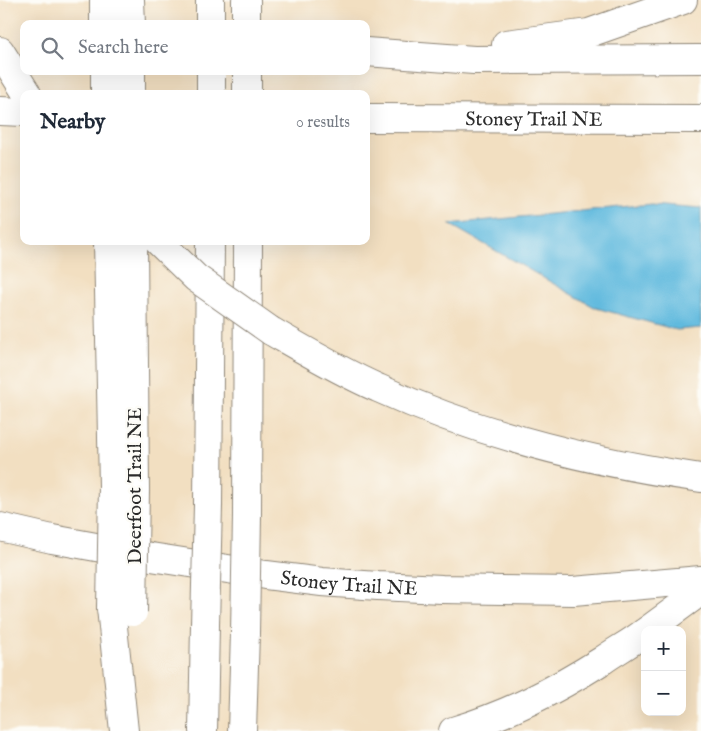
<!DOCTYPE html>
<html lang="en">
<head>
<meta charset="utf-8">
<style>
	body { margin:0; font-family:"IM FELL English",serif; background:#f2f2f3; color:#1f2937 }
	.controls { position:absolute; right:15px; bottom:15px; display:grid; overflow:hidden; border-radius:10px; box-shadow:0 5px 20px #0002 }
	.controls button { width:45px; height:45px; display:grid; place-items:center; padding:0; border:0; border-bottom:1px solid #e0e1e3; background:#fff; color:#1f2937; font:25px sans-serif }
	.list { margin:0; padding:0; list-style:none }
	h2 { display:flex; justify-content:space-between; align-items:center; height:65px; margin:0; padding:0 20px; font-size:21px }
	h2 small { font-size:16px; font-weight:400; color:#747a83 }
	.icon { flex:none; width:28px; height:28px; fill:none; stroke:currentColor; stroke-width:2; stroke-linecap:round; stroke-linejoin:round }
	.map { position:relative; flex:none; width:701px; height:731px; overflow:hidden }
	.search { position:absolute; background:#fff; box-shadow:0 5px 20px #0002; left:20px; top:20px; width:350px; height:55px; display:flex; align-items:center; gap:12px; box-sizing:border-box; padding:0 18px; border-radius:10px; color:#747a83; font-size:19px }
	.panel { position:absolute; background:#fff; box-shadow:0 5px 20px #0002; left:20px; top:90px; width:350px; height:155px; border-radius:10px }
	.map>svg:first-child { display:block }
	.water { fill:#61bade; stroke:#467284 }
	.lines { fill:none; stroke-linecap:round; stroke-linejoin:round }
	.motorway-casing { stroke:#8e8576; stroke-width:30 }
	.motorway { stroke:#fff; stroke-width:28 }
	.motorway-bridge-casing { stroke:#8e8576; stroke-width:30; stroke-linecap:butt }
	.motorway-bridge { stroke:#fff; stroke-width:28 }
	.labels { text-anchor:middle; stroke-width:5; stroke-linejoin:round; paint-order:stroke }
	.street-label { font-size:20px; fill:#2b2b2b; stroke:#fdfcf7 }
</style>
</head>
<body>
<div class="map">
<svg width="701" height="731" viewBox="0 0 701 731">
	<rect width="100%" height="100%" fill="#fdfcf7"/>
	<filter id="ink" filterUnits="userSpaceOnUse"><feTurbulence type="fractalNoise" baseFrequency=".02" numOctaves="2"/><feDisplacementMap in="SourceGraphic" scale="10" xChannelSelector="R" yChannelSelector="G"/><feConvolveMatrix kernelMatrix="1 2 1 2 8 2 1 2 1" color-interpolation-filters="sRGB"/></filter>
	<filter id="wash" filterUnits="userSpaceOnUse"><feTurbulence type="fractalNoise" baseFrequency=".0096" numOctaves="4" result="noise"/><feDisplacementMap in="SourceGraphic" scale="20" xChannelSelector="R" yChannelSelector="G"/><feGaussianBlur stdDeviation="1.12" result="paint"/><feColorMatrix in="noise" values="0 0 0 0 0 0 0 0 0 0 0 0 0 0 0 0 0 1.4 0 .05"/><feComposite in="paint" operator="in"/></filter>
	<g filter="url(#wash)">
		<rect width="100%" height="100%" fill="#f2dfc1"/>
		<polygon class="water" points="651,204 701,208 701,328 677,330 596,308 449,224"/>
	</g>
	<g filter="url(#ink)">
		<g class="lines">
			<g class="motorway-casing">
				<g id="motorway">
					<polyline points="104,0 104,24"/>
					<polyline points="130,0 131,24"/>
					<polyline points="210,0 210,24"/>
					<polyline points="246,0 246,24"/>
					<polyline points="506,44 589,33 683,0"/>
					<polyline points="0,51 27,94"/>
					<polyline points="366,52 474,60 701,59"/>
					<polyline points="105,71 105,94"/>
					<polyline points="131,71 131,94"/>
					<polyline points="211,71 211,94"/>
					<polyline points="247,71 247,94"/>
					<polyline points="0,111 24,112"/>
					<path id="s1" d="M366,118L701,119"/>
					<polyline points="108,241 113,486"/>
					<polyline points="133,241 135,490"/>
					<path d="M271,331C306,351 341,372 378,388C480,435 590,462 701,478"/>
					<polyline points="208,505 210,241"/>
					<polyline points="247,515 248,241"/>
					<path id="s2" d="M0,527L52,539L151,557L266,575L322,582L378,586L442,589L573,591L701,580"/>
					<polyline points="111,608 124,731"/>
					<polyline points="648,630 701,591"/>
					<polyline points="203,731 205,625"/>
					<polyline points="242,731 245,633"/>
					<path d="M453,731C509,714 554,691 603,660C617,650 631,643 645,632"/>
				</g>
			</g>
			<use href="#motorway" class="motorway"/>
			<g class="motorway-bridge-casing">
				<g id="motorway-bridge">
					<polyline points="158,241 196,278 271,331"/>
					<polyline points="111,608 113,486"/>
					<polyline points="133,612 135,490"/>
					<polyline points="205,625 208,505"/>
					<polyline points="245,633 247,515"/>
				</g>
			</g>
			<use href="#motorway-bridge" class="motorway-bridge"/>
		</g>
	</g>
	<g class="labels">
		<g class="street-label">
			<text dy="7" stroke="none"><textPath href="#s1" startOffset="168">Stoney Trail NE</textPath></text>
			<text transform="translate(134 486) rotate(-90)" y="7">Deerfoot Trail NE</text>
			<text dy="7" stroke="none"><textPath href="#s2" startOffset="354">Stoney Trail NE</textPath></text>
		</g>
	</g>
</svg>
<div class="controls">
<button>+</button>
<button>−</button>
</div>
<div class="search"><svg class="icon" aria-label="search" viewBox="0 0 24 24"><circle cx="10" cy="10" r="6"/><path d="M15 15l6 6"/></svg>Search here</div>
<section class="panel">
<h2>Nearby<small>0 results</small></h2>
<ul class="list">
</ul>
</section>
</div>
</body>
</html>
